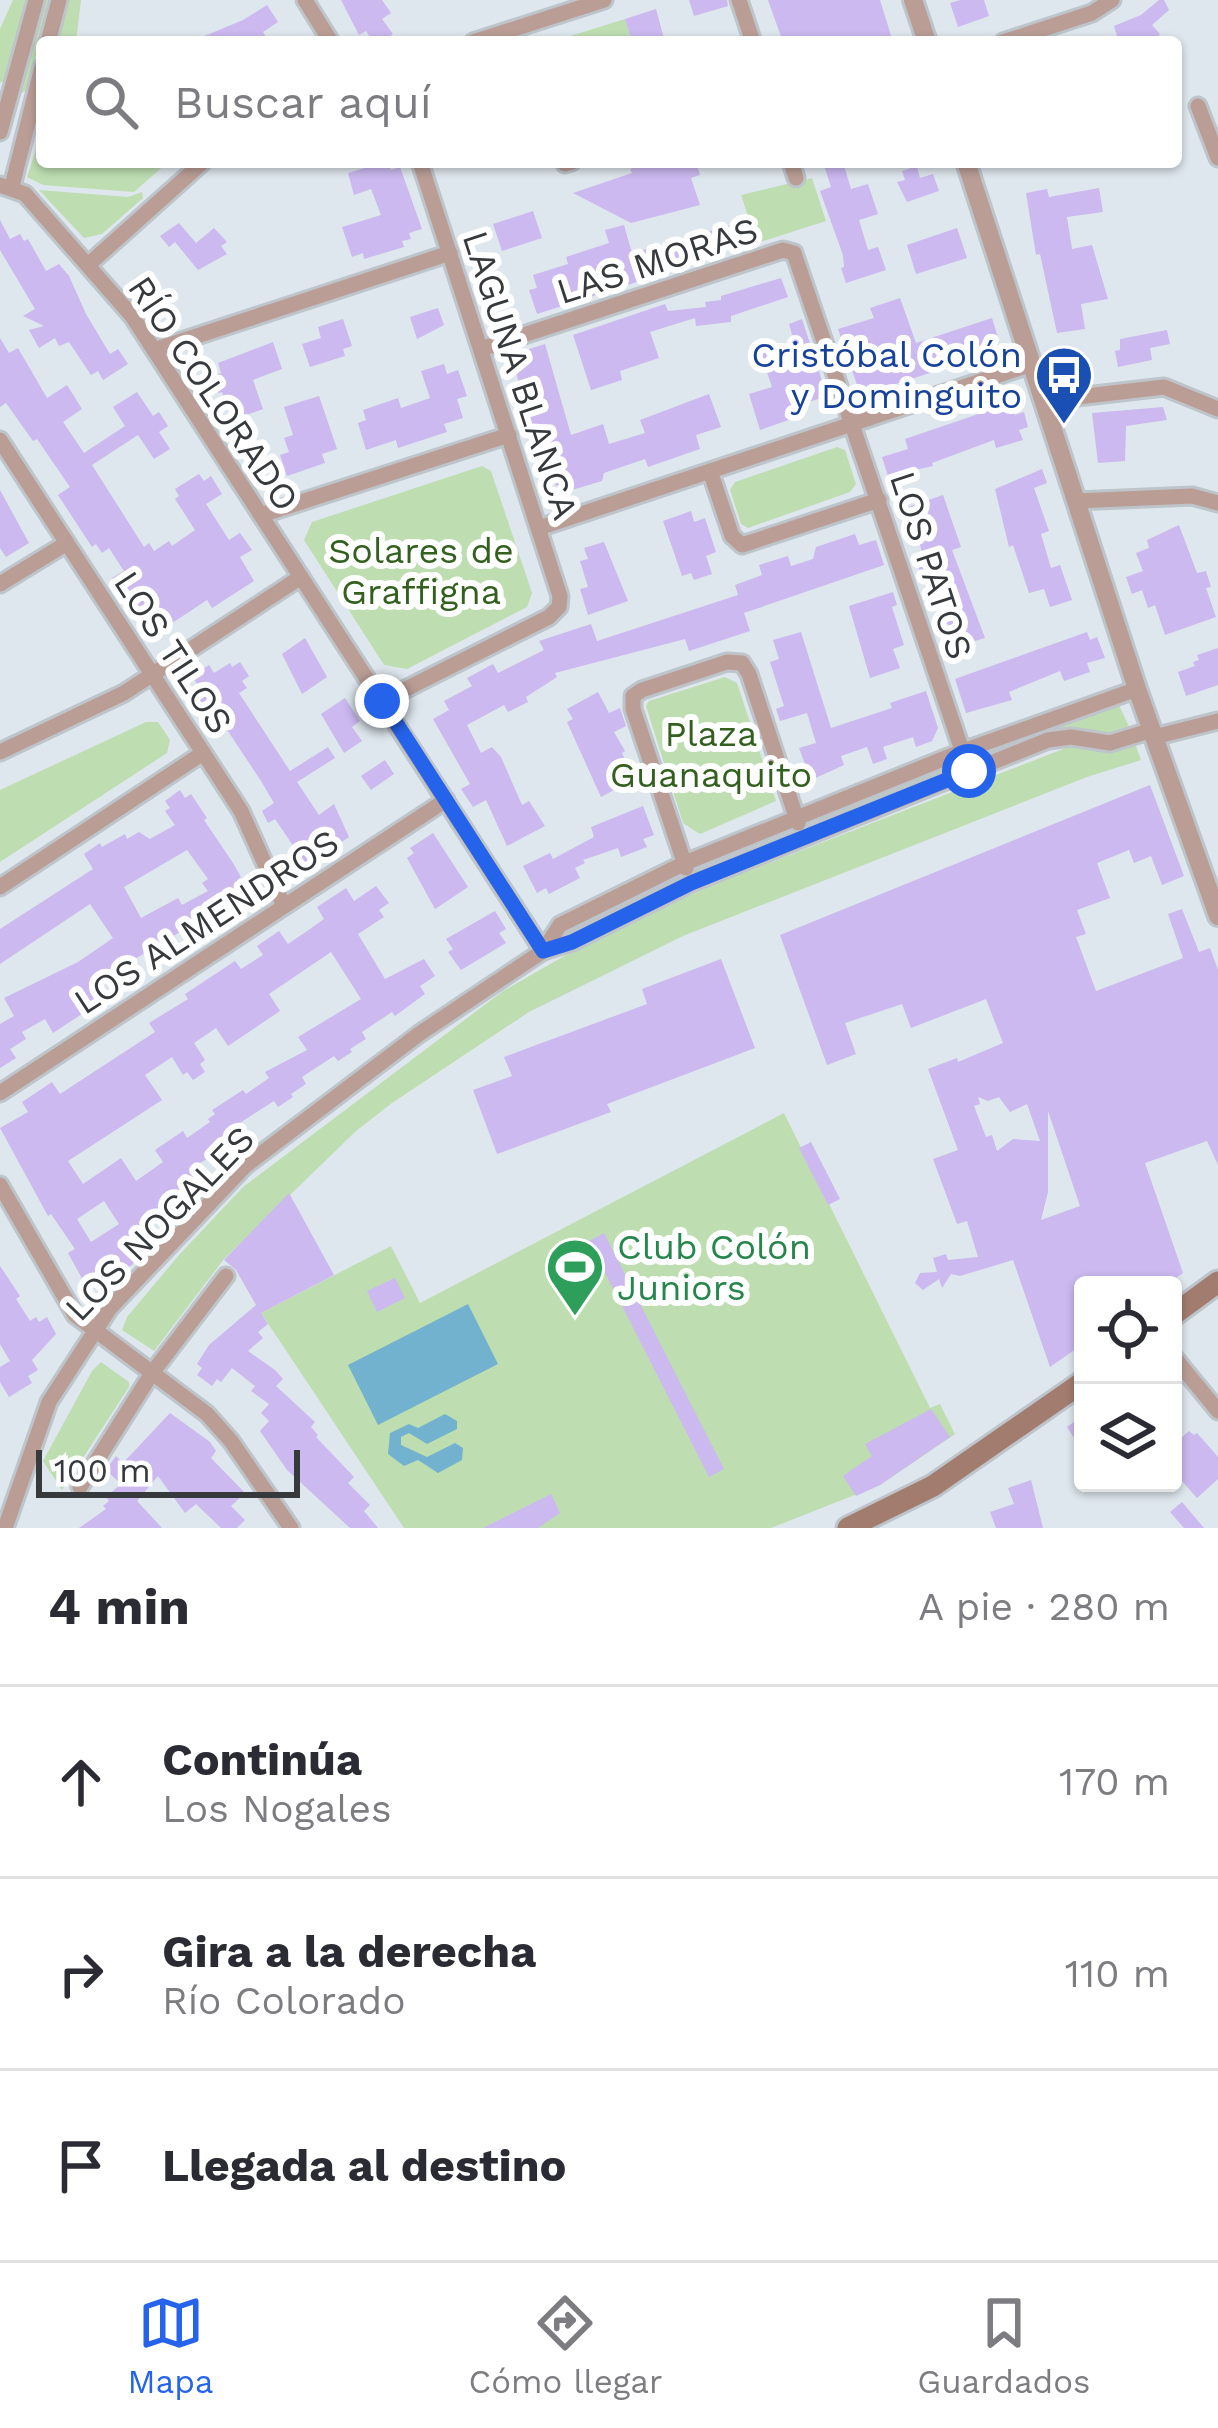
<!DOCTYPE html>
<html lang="es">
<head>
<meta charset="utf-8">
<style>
	body { margin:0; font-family:"Work Sans",sans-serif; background:#f7f7f7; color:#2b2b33 }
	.controls { position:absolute; right:36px; bottom:36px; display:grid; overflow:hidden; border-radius:12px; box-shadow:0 3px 9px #0004 }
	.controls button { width:108px; height:108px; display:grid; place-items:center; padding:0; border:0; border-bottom:3px solid #e1e1e2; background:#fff; color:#2b2b33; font:60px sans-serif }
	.scale { position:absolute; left:36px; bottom:30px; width:264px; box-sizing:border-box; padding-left:12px; border:6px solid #373a3c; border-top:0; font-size:33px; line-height:42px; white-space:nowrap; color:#373a3c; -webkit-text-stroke:9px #fff; paint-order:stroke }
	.stop { position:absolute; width:36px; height:36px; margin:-27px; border:9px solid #2563eb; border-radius:50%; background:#fff }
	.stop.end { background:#2563eb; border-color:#fff; box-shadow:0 3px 12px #0008 }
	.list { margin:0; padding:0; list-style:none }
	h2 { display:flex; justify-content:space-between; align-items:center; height:156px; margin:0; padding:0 48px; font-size:51px }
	h2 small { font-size:39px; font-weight:400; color:#7c7c81 }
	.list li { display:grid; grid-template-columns:78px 1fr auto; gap:36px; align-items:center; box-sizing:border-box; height:192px; padding:0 48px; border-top:3px solid #e1e1e2 }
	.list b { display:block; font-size:45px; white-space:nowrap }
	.list p { margin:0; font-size:39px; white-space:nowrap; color:#7c7c81 }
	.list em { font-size:39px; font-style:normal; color:#7c7c81 }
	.icon { flex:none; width:66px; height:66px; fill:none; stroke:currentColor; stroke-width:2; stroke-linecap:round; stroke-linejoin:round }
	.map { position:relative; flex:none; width:1218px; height:1528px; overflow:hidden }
	.search { position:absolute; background:#fff; box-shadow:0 3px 9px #0004; left:36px; right:36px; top:36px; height:132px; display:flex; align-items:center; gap:30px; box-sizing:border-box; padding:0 42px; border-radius:12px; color:#7c7c81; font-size:45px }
	.sheet { height:732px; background:#fff }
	nav { display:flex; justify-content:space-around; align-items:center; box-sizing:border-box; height:168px; border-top:3px solid #e1e1e2; background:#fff; font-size:33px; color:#7c7c81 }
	nav a { display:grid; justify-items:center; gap:6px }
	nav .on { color:#2563eb }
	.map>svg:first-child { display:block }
	.green { fill:#bedeb2 }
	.water { fill:#72b2ce }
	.building { fill:#cbb9ef; fill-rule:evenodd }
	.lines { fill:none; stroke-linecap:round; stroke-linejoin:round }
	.minor-casing { stroke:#bdc4ca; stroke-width:21 }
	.tertiary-casing { stroke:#bdc4ca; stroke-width:24 }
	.secondary-casing { stroke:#bdc4ca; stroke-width:27 }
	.minor { stroke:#ba9e96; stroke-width:15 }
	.tertiary { stroke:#ba9e96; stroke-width:18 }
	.secondary { stroke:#a37c70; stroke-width:21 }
	.route { stroke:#2563eb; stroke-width:15 }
	.labels { text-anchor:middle; stroke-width:12; stroke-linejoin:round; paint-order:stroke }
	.street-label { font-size:36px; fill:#373a3c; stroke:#fff }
	.transit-label { font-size:36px; fill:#164399; stroke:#fff; text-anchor:end }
	.park-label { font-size:36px; fill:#34601f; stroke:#fff }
	.leisure-label { font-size:36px; fill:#27864d; stroke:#fff; text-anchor:start }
</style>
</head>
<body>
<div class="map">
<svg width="1218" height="1528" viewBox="0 0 1218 1528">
	<rect width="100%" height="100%" fill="#dee7ed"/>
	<g class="green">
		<polygon points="13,0 29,0 7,79 0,83 0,29"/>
		<polygon points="41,0 52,0 26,91 21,93 18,90"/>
		<polygon points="65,0 81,0 76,42 54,42"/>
		<polygon points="625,19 632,42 551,42"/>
		<polygon points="42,131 42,162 168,162 134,192 43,185 27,177"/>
		<polygon points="812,178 826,221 757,243 741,195"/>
		<polygon points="39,190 128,197 142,192 143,198 102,234 84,238"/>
		<polygon points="837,447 845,450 856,484 850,492 748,528 741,524 730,490 735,482"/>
		<polygon points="482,466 491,471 532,593 527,607 407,669 384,665 304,540 312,522"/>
		<polygon points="725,677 737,683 776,801 700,834 683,823 646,706 649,701"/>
		<polygon points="1119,705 1131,731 1111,739 1075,734 984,759 980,756"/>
		<polygon points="146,722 158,722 170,740 167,753 0,862 0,790"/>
		<polygon points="1071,746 1111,752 1136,746 1141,760 1087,777 683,936 529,1012 392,1103 356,1131 224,1259 154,1351 122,1330 127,1317 179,1255 243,1187 503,991 585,944 710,886"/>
		<polygon points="948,767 952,771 817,823 819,818"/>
		<polygon points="667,881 670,886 571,936 568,933 569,929"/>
		<polygon points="784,1113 930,1408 940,1404 955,1434 880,1485 771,1528 404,1528 261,1313 391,1246 420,1303"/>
		<polygon points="101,1362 129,1382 129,1387 62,1490 43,1461 92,1371"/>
	</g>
	<g class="water">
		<polygon points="468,1304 498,1364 378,1425 348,1365"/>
		<polygon points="445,1414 457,1421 457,1429 427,1444 409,1433 401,1437 401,1445 427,1457 455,1443 463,1448 462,1460 438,1473 418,1460 404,1466 388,1454 390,1433 409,1424 418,1428"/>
	</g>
	<g class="building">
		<polygon points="341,0 382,0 391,13 382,19 393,34 382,42 373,42 366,31 359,35"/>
		<polygon points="689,0 727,0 728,6 694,16"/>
		<polygon points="768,0 880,0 893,42 783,42"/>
		<polygon points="960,0 984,0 989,16 958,27 950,3"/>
		<polygon points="1159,0 1164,0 1169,10 1152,25 1160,34 1152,42 1119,42 1114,26 1141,15"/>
		<polygon points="267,5 278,22 263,32 269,42 190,42 243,20"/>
		<polygon points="656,9 665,42 632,42 625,19"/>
		<polygon points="367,162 388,162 391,170 400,167 422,229 409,233 411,239 402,241 404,247 364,259 363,253 352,257 342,227 381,215 371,189 354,195 348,173 368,167"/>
		<polygon points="640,162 696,162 700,175 691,178 700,205 631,223 573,193 632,173 630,169 641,165"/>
		<polygon points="823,162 843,162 851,189 868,184 878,214 859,220 868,250 878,247 886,270 846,283 841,268 844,267 843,255 820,191 831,187"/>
		<polygon points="917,166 920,178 933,174 939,191 907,202 897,182 905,180 902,171"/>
		<polygon points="1099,188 1103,212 1067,217 1072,249 1092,245 1108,299 1081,304 1085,329 1057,333 1040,254 1036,255 1026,193 1047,189 1049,197"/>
		<polygon points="533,211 542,238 502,251 493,224"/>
		<polygon points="0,220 10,239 20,234 24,241 28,239 46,271 59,264 69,276 86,314 110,354 118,349 128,364 103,380 98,371 91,375 69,342 59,346 55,338 39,348 29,330 44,326 23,316 35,309 0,250"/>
		<polygon points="749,220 756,241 750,244 699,257 663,269 665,273 537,314 529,290 537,288 533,275 568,264 566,257 609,243 605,230 624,225 632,253"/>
		<polygon points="179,223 196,243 214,228 227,242 221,246 227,254 198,270 175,242 169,247 160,236"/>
		<polygon points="957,228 967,258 916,274 907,245"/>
		<polygon points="781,278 788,297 731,316 731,322 696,326 695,318 650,332 659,358 620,371 622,380 591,390 573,335 665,304 668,311 706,307 705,302 721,300 721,296"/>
		<polygon points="900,298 916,343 992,318 998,338 991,353 871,392 857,385 838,329 874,318 870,308"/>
		<polygon points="438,308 444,325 417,339 410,317"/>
		<polygon points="343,319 352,346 343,349 345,356 310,367 302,344 321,338 318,327"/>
		<polygon points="802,319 827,396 803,404 806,414 760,430 749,394 772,387 760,352 794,341 789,324"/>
		<polygon points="1167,330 1170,344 1150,348 1152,360 1118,367 1115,351 1120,350 1120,339"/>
		<polygon points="0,338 9,353 18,348 47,398 67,385 82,409 63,422 84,453 125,426 113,407 137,392 153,416 159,412 168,426 159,432 170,449 154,459 138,435 92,465 144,547 149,543 154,551 169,541 172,546 195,530 175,499 179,496 175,489 199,474 204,481 211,476 222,494 206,504 229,540 240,533 252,550 240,557 254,581 212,608 207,600 160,631 146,629 112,578 124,571 109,548 102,553 96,544 92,547 58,495 70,487 37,439 33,441 6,403 0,407"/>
		<polygon points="273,342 282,369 253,380 263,409 241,417 235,398 225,401 222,392 218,393 212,377 221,373 218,363"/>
		<polygon points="545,344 571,435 603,424 609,444 645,433 640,420 709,394 721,427 696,435 700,449 648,467 645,459 604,473 602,481 565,492 563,484 556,486 553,477 543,480 515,368 518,367 514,354"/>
		<polygon points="444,364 447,374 458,370 467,396 457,399 463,418 444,424 447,432 398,448 396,440 366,450 358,423 366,420 363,410 398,398 401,408 430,398 421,371"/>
		<polygon points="319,396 337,449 322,454 325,463 287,476 280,455 289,452 284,438 293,435 284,407"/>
		<polygon points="1002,406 1003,409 1012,406 1015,415 1024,412 1028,427 1019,430 1023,440 996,448 994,440 932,463 933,466 888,476 882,457 908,449 905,439"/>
		<polygon points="1163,407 1167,420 1126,426 1125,461 1098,463 1092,413"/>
		<polygon points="1042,469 1047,483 1034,488 1049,531 1041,534 1051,568 1060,565 1072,600 1050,607 1044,589 1029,593 1013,545 1009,547 995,489"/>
		<polygon points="0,490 29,543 6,557 0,548"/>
		<polygon points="943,495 961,547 952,550 985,638 965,644 961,633 953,635 946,621 940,604 948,601 940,574 923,580 917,563 925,561 908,507"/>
		<polygon points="691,511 694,522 705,518 716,552 706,556 712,574 694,580 691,573 682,576 663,521"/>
		<polygon points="1179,525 1197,573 1206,571 1211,587 1206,588 1216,617 1165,635 1155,605 1148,608 1142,590 1132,594 1126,577 1143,571 1136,553 1149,548 1147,540"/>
		<polygon points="855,534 859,545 876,540 884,565 744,613 750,631 689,651 685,639 555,673 557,677 526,697 528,702 508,712 504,705 467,725 481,753 492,747 501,757 522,805 529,801 545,826 507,846 486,800 473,807 461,789 470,784 433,719 449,710 444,701 472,686 467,678 493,664 498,673 544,650 539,641 591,624 597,641 738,595 735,585 762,575 759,565 788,556 791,566 813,559 816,547"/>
		<polygon points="604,542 628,601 588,615 580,589 588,587 580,561 588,559 584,548"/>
		<polygon points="893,592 897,605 892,607 904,645 893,649 900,668 870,678 849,606"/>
		<polygon points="801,632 831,728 892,708 890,703 926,691 938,728 932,741 916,747 913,737 883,747 887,759 873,764 867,747 841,756 844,765 811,780 799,748 816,743 807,713 780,721 776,709 784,706 770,662 779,659 773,640"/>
		<polygon points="1087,632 1090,640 1097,637 1105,658 1087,663 1090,672 1064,681 1060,671 1009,692 1012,700 966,713 955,679"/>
		<polygon points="305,638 327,677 302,694 282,654"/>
		<polygon points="1218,648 1218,685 1186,696 1178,672 1195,666 1193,662 1199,660 1197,655"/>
		<polygon points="240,662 249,676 242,681 247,688 239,693 290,771 328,747 335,758 297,782 319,815 334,804 349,837 301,869 291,853 296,850 275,819 268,823 262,811 274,803 261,781 212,707 201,714 192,700 203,693 192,676 209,665 214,673 230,663 232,667"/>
		<polygon points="598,692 609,713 620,708 626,726 614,732 625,751 622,753 626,762 616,767 625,784 601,797 567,722 573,719 567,709"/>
		<polygon points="345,698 360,721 352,727 362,741 344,753 321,714"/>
		<polygon points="385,760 394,774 371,790 361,776"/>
		<path d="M1150,785L1184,876L1162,885L1151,856L1134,863L1129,850L1097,863L1110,898L1077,910L1086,934L1076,937L1096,991L1183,958L1168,914L1182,909L1199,952L1210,948L1218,970V1165L1207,1141L1145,1163L1183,1273L1166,1285H1083V1344L1050,1367L1013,1260L960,1276L951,1274L942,1288L939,1279L923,1290L915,1283L920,1273L937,1272L933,1258L946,1254L948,1260L978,1257L967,1221L957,1224L933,1159L958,1150L928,1069L957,1058L958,1062L1003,1043L986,999L911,1028L902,1004L845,1023L856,1054L827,1065L780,935ZM978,1097L988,1101L999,1097L1010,1112L1027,1104L1040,1141L1013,1139L997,1151L992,1135L986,1137L974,1106L980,1104ZM1048,1111L1080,1206L1041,1220L1048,1192Z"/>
		<path d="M180,790L185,798L191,794L207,818L204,820L233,863L241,877L237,880L248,896L212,920L216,926L202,935L195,923L105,977L106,980L89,990L97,1004L53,1033L45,1019L22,1032L26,1039L10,1049L16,1058L0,1068V1024L14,1016L4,998L78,962L113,938L90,904L0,964V929L93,869L84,854L100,843L102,847L125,834L127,839L139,832L150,839L175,825L165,811L170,808L165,801ZM187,850L208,879L202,883L208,891L182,905L178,898L141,918L124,887Z"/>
		<polygon points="643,806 654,835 643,839 647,847 621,857 618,848 583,860 585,863 575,868 580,878 549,894 546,888 537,893 523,866 550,853 553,859 594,837 591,827"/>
		<polygon points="433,833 468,887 435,909 407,858 414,853 410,848"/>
		<path d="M376,886L389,903L379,910L384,917L358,934L385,979L424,959L435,976L420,986L425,994L395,1016L392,1012L362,1032L366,1039L350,1049L352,1052L338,1061L334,1056L302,1077L306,1084L291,1094L293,1097L278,1107L274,1101L235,1126L241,1135L232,1141L234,1144L189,1169L202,1187L189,1201L142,1227L151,1240L132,1265L95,1286L91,1278L84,1282L68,1253L75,1249L51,1214L48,1216L0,1128L28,1112L22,1102L52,1082L60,1094L155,1032L149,1023L188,999L185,994L235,961L241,969L263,955L257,946L279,931L288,944L310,929L324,919L317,907L346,888L354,901ZM331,952L361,999L298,1037L307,1050L265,1072L269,1078L246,1094L243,1090L212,1110L215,1114L208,1119L210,1122L187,1138L183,1131L155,1150L163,1162L136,1181L121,1158L83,1184L68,1161L162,1100L145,1075L172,1057L183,1075L187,1072L193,1080L205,1072L200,1064L205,1060L194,1043L216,1028L228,1046L280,1011L269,994ZM104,1201L119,1224L91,1242L77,1219Z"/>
		<polygon points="495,911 506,929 499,933 506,943 461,970 448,952 453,949 446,939"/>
		<polygon points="721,959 755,1048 607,1104 611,1112 497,1154 473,1090 512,1076 504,1057 647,1004 642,989"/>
		<polygon points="811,1142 840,1199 828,1205 799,1148"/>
		<polygon points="289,1193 334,1275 261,1313 268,1324 258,1332 263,1338 248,1351 275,1370 283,1379 276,1386 315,1422 311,1427 318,1435 316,1437 354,1477 348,1483 370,1505 364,1511 378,1528 350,1528 287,1470 260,1431 269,1421 261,1413 269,1404 251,1391 255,1386 232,1368 221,1382 217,1379 212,1386 197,1375 202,1368 197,1364 209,1345 256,1305 236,1270 224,1260"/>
		<polygon points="604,1233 724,1469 709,1477 589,1241"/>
		<polygon points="0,1266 20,1296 16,1299 30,1321 36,1317 39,1322 47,1317 56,1334 32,1360 38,1370 28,1376 32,1383 9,1397 0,1382 0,1367 10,1361 0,1344"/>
		<polygon points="395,1278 405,1298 377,1312 367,1291"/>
		<polygon points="931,1409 950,1437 880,1485 856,1496 843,1476 872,1456 865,1444"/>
		<polygon points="170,1413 210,1442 216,1451 211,1458 245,1493 231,1506 245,1520 237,1528 221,1528 196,1504 185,1513 158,1476 137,1501 162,1528 79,1528 106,1509 103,1506 109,1501 106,1497 121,1484 106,1470 116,1456 123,1463"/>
		<polygon points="1083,1415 1083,1452 1067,1427"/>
		<polygon points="1189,1431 1194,1435 1197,1433 1218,1457 1218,1479 1197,1498 1173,1471 1173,1445"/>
		<polygon points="1031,1480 1043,1528 996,1528 990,1512 1014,1504 1008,1488"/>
		<polygon points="551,1494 560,1513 538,1528 483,1528"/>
		<polygon points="1182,1502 1204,1528 1184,1528 1170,1512"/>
	</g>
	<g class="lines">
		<g class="minor-casing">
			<g id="minor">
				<polyline points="305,0 331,42"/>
				<polyline points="739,0 753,42"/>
				<polyline points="48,42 59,0"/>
				<polyline points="473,42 604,0"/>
				<polyline points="1003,42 1092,13 1112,0"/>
				<polyline points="1198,106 1218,158"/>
				<polyline points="0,132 36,0"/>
				<polyline points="791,162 796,178"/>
				<polyline points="565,164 572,162"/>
				<polyline points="0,185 25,194 132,316 543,951"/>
				<polyline points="12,186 42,67"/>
				<polyline points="88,265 203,162"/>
				<polyline points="481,349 783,250 794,253 969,771"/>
				<polyline points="154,350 450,253"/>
				<polyline points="1043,401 1164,387 1218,409"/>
				<polyline points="0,440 241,811 283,904"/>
				<polyline points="710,471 732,536 742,545 879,500"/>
				<polyline points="1076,501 1192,496 1218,503"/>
				<polyline points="261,515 509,435"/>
				<polyline points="539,528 1032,364"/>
				<polyline points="0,584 67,543"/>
				<polyline points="382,701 549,617 559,607 560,596 420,162"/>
				<polyline points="1154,737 1218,721"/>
				<polyline points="0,752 124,693 301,577"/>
				<polyline points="686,868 633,709 633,696 642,690 727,662 742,663 749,674 798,823"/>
				<polyline points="0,887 203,753"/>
				<polyline points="543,951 560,925 685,863 963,751 1137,689"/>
				<polyline points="0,1093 446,800"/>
				<polyline points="0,1185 75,1315 207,1414 231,1441 291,1528"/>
				<polyline points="1173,1356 1218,1411"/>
				<polyline points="80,1487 152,1373 226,1276"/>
				<polyline points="5,1528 49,1402 110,1308 245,1166 419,1034 543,951 572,942 691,883 1048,740 1071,737 1110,743 1152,730"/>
			</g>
		</g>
		<g class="tertiary-casing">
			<g id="tertiary">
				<polyline points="913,0 927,42"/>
				<polyline points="966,162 1137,689 1218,916"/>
			</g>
		</g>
		<g class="secondary-casing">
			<g id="secondary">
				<polyline points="1173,1315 1218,1282"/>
				<polyline points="848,1528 933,1486 1083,1382"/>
			</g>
		</g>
		<use href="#minor" class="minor"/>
		<use href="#tertiary" class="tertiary"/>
		<use href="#secondary" class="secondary"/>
	</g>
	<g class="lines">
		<polyline class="route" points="382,701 543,951 572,942 691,883 969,771"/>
	</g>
	<defs>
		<g id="bus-pin" transform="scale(3)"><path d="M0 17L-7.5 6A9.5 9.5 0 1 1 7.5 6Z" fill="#1a4fb4" stroke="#fff"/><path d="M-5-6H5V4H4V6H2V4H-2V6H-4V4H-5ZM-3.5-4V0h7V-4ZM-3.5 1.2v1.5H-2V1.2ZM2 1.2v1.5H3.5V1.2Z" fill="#fff"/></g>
		<g id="stadium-pin" transform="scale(3)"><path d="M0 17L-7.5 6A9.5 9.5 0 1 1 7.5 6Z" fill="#2e9e5b" stroke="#fff"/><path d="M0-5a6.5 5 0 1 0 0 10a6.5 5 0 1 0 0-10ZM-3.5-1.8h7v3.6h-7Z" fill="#fff"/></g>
	</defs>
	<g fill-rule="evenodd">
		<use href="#bus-pin" x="1064" y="375"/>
		<use href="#stadium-pin" x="575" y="1267"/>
	</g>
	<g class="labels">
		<g class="street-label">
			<text transform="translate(657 260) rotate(-18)" y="13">LAS MORAS</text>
			<text transform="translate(521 375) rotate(72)" y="13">LAGUNA BLANCA</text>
			<text transform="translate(214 393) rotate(56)" y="13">RÍO COLORADO</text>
			<text transform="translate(932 565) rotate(72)" y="13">LOS PATOS</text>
			<text transform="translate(174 652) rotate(57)" y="13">LOS TILOS</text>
			<text transform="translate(206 921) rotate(-33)" y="13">LOS ALMENDROS</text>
			<text transform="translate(159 1223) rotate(-46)" y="13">LOS NOGALES</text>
		</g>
		<g class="transit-label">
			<text x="1022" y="367">Cristóbal Colón<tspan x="1022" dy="41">y Dominguito</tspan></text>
		</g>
		<g class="park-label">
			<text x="421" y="563">Solares de<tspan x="421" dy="41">Graffigna</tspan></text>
			<text x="711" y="746">Plaza<tspan x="711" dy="41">Guanaquito</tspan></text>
		</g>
		<g class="leisure-label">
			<text x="617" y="1259">Club Colón<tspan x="617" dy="41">Juniors</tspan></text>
		</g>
	</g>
</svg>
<div class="controls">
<button><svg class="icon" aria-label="locate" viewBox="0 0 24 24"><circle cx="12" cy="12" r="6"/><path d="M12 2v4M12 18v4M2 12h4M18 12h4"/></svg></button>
<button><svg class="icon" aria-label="layers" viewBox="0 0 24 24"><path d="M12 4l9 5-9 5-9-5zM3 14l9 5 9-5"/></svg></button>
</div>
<div class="scale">100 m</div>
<div class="stop" style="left:969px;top:771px"></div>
<div class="stop end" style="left:382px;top:701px"></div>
<div class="search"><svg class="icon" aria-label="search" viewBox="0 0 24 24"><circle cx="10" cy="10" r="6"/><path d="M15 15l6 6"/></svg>Buscar aquí</div>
</div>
<section class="sheet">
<h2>4 min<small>A pie · 280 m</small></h2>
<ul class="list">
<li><svg class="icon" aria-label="ahead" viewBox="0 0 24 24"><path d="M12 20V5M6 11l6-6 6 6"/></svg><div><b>Continúa</b><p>Los Nogales</p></div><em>170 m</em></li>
<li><svg class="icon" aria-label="right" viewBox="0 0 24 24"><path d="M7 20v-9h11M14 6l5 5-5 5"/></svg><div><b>Gira a la derecha</b><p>Río Colorado</p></div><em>110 m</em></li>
<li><svg class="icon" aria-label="arrive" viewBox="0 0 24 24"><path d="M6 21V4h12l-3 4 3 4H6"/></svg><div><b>Llegada al destino</b></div></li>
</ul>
</section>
<nav>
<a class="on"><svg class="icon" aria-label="map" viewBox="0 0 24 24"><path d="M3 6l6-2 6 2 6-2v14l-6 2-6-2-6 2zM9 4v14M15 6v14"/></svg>Mapa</a>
<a><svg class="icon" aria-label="directions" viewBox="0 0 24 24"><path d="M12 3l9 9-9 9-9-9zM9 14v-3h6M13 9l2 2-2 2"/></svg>Cómo llegar</a>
<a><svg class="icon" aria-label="saved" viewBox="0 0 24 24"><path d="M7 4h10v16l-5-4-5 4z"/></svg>Guardados</a>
</nav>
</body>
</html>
